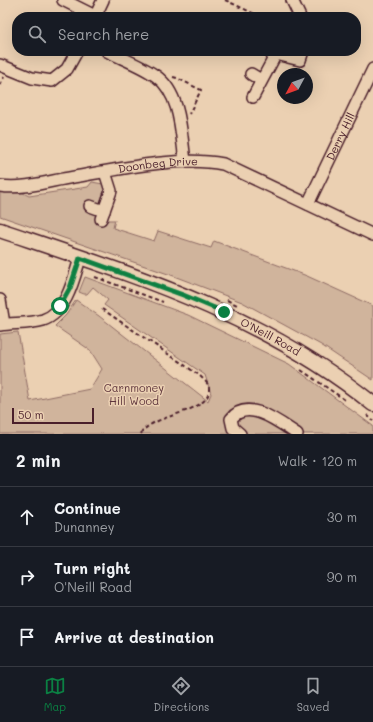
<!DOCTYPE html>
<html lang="en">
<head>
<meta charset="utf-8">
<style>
	body { margin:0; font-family:Mali,sans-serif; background:#242831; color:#f1f3f6 }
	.compass { position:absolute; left:277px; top:68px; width:36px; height:36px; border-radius:50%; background:#171b24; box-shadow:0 4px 16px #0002; rotate:229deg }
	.scale { position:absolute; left:12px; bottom:10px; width:82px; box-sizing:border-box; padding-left:4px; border:2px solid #4a1f2b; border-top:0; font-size:11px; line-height:14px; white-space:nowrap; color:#4a1f2b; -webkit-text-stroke:3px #ebd0b2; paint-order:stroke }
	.stop { position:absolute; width:12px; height:12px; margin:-9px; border:3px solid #0b8043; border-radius:50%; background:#fff }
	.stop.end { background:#0b8043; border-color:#fff; box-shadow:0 1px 4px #0008 }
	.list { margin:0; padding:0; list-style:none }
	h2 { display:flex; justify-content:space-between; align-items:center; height:52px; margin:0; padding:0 16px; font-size:17px }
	h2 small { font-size:13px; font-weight:400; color:#9ea1a6 }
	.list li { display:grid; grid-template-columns:26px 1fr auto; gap:12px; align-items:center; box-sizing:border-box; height:60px; padding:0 16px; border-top:1px solid #363941 }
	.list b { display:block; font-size:15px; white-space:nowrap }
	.list p { margin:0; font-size:13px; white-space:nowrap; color:#9ea1a6 }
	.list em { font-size:13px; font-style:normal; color:#9ea1a6 }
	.icon { flex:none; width:22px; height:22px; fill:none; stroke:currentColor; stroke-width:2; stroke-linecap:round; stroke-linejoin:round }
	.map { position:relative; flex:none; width:373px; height:434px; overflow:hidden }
	.search { position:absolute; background:#171b24; box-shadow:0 4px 16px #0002; left:12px; right:12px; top:12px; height:44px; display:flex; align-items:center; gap:10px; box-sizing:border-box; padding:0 14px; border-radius:16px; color:#9ea1a6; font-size:15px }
	.sheet { height:232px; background:#171b24 }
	nav { display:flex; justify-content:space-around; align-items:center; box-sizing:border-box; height:56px; border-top:1px solid #363941; background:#171b24; font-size:11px; color:#9ea1a6 }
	nav a { display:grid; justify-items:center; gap:2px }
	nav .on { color:#0b8043 }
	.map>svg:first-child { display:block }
	.green { fill:#d0b49c; stroke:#8d6a64 }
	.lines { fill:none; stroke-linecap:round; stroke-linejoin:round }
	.minor-casing { stroke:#4a1f2b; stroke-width:14 }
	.major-casing { stroke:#4a1f2b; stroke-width:17 }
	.path { stroke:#4a1f2b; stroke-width:2; stroke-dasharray:4 3; stroke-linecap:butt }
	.minor { stroke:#ebd0b2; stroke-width:11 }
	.major { stroke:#ebd0b2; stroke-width:14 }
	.route { stroke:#0b8043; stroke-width:5 }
	.labels { text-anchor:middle; stroke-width:3; stroke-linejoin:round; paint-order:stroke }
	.street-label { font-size:11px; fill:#4a1f2b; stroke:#ebd0b2 }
	.park-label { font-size:11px; fill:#5e353c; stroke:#ebd0b2 }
</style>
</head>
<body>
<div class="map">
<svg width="373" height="434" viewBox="0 0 373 434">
	<rect width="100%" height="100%" fill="#ebd0b2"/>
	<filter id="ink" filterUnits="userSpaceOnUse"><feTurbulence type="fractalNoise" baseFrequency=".025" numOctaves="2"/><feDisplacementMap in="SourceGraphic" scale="8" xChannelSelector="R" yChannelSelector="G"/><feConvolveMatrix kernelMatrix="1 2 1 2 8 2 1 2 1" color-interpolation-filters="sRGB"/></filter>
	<g filter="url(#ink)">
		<g class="green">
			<polygon points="92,182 103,184 105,188 100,203 96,204 87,201 84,209 95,214 96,222 101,224 109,220 115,220 113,228 154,241 158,231 211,248 214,241 307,276 373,306 373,380 321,345 242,302 171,275 0,216 0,192 23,193 29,196 88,187"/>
			<polygon points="85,277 188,315 289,364 373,426 373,434 0,434 0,334 18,332 30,401 90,389 102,369 90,350 55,326 66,315 76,300 99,316 208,401 211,394 205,375 104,305 108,300 93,287 87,294 84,294 79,292"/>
		</g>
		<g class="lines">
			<g class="minor-casing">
				<g id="minor">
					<polyline points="63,0 95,16"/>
					<polyline points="292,0 300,17"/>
					<polyline points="95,17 103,0"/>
					<path d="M107,51C123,59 142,66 156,76C181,94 181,133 185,161"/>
					<polyline points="0,65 32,78 52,81 67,69 77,51"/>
					<polyline points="251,74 261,80"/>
					<polyline points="253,97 276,54 300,60 303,51"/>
					<path id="s1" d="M0,186C21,189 43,183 63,179C111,171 175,155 223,164L373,235"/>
					<path id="s2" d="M308,204L373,69"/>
					<polyline points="90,206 104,211"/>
					<polyline points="101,219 111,191 105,172"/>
					<polyline points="0,300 4,324"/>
					<path d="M0,325C14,323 30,324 43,320C67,312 74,278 80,258"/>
					<path d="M240,434L233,428L231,419C248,397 280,423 297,434"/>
				</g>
			</g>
			<g class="major-casing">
				<g id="major">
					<path id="s3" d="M0,230C133,275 262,314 373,404"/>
				</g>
			</g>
			<g class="path">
				<polyline points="225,0 261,17"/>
				<polyline points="173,77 177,78 201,90 189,114"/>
				<polyline points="0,85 4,77"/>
				<polyline points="95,277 163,302"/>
				<polyline points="227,300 237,305"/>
				<path d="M102,309L199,375C203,379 210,384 209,390C209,414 150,414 141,434"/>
				<polyline points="301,370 345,400"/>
				<polyline points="367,415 373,421"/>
			</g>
			<use href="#minor" class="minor"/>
			<use href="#major" class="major"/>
		</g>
	</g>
	<g class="lines" filter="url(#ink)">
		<polyline class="route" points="60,306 70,288 80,258 183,295 224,312"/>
	</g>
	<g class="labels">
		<g class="street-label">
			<text dy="4" stroke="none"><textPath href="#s2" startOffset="75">Derry Hill</textPath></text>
			<text dy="4" stroke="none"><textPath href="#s1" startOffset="160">Doonbeg Drive</textPath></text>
			<text dy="4" stroke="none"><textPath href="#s3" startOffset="291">O'Neill Road</textPath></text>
		</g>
		<g class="park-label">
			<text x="134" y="392">Carnmoney<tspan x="134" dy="13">Hill Wood</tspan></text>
		</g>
	</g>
</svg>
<svg class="compass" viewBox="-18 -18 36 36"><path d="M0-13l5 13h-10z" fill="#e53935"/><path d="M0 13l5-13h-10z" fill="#9ea1a6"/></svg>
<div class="scale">50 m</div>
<div class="stop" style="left:60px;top:306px"></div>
<div class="stop end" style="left:224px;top:312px"></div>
<div class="search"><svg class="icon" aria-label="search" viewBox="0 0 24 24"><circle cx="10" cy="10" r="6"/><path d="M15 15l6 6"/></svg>Search here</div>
</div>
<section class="sheet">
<h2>2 min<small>Walk · 120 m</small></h2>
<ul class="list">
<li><svg class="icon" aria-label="ahead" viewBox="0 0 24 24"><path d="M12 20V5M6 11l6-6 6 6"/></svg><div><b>Continue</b><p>Dunanney</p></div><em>30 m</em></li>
<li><svg class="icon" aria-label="right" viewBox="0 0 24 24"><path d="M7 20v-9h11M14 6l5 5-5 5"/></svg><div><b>Turn right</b><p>O'Neill Road</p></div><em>90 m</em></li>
<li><svg class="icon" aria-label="arrive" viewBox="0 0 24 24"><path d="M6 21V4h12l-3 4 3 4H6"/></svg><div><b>Arrive at destination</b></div></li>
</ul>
</section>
<nav>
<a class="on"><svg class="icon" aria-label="map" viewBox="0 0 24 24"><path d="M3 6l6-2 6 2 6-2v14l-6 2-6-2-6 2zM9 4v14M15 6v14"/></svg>Map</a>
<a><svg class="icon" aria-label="directions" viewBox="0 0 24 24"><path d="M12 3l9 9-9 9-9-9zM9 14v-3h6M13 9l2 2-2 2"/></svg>Directions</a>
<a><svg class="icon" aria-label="saved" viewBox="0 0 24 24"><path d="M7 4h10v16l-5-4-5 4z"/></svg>Saved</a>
</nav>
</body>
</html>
